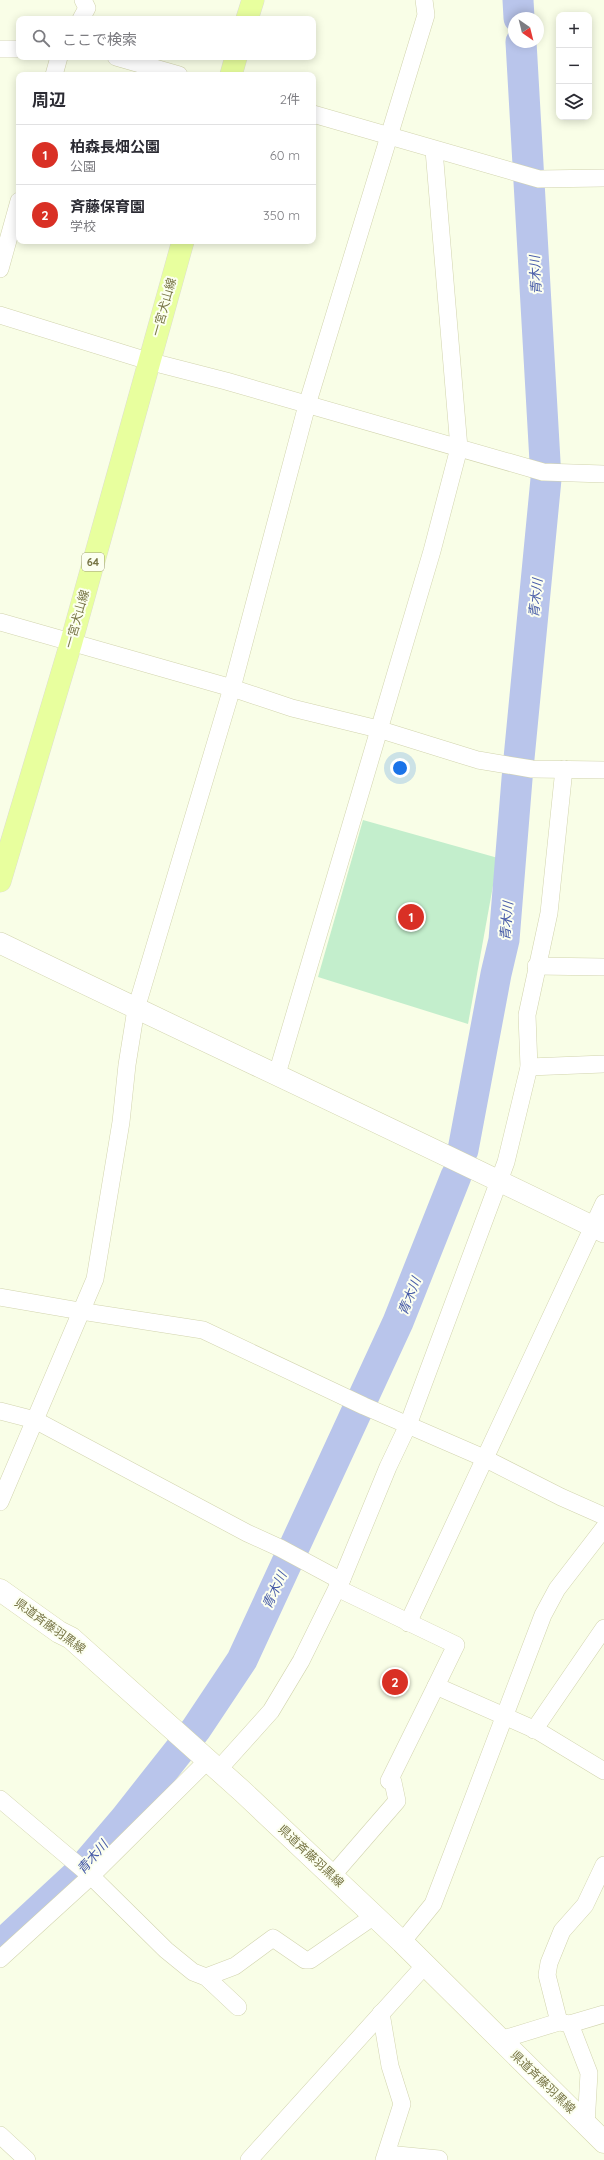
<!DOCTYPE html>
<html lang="ja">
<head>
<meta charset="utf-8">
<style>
	body { margin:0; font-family:Quicksand,"Noto Sans JP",sans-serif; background:#f2f2f3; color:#2b2b33 }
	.controls { position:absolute; right:12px; top:12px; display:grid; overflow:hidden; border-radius:8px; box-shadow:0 2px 10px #0003 }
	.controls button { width:36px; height:36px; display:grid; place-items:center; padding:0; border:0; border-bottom:1px solid #e1e1e2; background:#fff; color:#2b2b33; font:20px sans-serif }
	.compass { position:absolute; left:508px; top:12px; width:36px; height:36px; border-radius:50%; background:#fff; box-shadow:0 2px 10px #0003; rotate:145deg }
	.you { position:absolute; left:400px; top:768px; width:14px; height:14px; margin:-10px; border:3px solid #fff; border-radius:50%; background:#1a73e8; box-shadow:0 0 0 6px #1a73e833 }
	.badge { display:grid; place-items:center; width:26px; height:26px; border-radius:50%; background:#d93025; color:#fff; font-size:13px; font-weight:700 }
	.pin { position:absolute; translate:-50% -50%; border:2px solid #fff; box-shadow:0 1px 4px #0006 }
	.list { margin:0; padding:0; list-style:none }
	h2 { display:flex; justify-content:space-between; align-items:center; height:52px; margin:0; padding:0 16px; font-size:17px }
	h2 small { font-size:13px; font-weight:400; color:#7c7c81 }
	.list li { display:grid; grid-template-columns:26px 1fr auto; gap:12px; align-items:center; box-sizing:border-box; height:60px; padding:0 16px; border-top:1px solid #e1e1e2 }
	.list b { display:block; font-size:15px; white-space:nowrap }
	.list p { margin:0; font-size:13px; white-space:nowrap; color:#7c7c81 }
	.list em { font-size:13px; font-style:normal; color:#7c7c81 }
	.icon { flex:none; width:22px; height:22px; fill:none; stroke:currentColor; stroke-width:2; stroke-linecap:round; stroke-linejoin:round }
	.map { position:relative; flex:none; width:604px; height:2160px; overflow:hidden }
	.search { position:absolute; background:#fff; box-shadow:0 2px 10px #0003; left:16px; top:16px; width:300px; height:44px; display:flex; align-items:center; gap:10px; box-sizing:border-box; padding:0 14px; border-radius:8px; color:#7c7c81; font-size:15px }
	.panel { position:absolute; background:#fff; box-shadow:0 2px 10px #0003; left:16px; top:72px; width:300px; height:172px; border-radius:8px }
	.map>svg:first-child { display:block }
	.green { fill:#c3eecc }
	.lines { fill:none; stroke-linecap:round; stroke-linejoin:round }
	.river { stroke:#b9c5eb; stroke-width:31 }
	.minor-casing { stroke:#d2d4ae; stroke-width:18 }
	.tertiary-casing { stroke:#d2d4ae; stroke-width:22 }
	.secondary-casing { stroke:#d5d7aa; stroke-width:23 }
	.primary-casing { stroke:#deded2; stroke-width:23 }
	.minor { stroke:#fff; stroke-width:17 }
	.tertiary { stroke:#fff; stroke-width:21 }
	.secondary { stroke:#fff; stroke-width:22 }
	.primary { stroke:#e8ff9e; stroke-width:22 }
	.labels { text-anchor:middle; stroke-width:4; stroke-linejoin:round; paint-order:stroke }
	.shield { fill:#fcfff0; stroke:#9f9e78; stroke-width:1 }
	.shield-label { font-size:11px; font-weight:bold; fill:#777545 }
	.street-label { font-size:12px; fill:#777545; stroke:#fcfff0 }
	.water-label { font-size:13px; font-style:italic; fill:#475ca8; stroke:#fcfff0 }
</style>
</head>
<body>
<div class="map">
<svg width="604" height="2160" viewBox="0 0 604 2160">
	<rect width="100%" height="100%" fill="#f9fee7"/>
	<polygon class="green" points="363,820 498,858 468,1024 318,977"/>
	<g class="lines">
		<g class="river">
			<polyline points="518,0 519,18"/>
			<polyline points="463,1150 496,974 504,940 517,779 546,479 521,42"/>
			<polyline points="0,1946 78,1874 125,1819 196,1729 242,1660 398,1322 456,1176"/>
		</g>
		<g class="minor-casing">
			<g id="minor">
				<polyline points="81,19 87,8 83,0"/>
				<polyline points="0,49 19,49"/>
				<polyline points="116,57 179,75"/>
				<polyline points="54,75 59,57"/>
				<polyline points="313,114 539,179 604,178"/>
				<polyline points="0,269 19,201"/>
				<polyline points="0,315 148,361 226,381 543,472 604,474"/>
				<polyline points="0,622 232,688 292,708 378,729 478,760 532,769 604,770"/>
				<polyline points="536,966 604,967"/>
				<polyline points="529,1067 604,1064"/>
				<polyline points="277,1074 432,551 459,448 434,150"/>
				<polyline points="0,1297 80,1311 203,1330 364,1406 484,1458 561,1497 604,1516"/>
				<polyline points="0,1411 35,1420 247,1533 280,1548 334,1577 342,1579 337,1588 456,1645 436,1686 538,1731 604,1771"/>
				<polyline points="0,1502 95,1279 121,1122 127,1065 136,1009 232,688 307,405 426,15 424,0"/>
				<polyline points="342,1579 388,1467 408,1425 506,1162 529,1067 527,1015 549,913 564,769"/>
				<polyline points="408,1623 604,1203"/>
				<polyline points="534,1730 604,1628"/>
				<polyline points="218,1770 271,1711 301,1661 337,1588"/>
				<polyline points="0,1799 91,1876 166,1950 193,1972 206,1977 238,2007"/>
				<polyline points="332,1876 397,1801 393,1782 389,1781 436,1686"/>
				<polyline points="402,1942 433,1904 543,1615 557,1589 604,1528"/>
				<polyline points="0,1959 91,1876 207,1761"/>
				<polyline points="206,1977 235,1966 273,1938 305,1960 310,1960 374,1916"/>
				<polyline points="381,2013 390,2066 402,2104 384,2160"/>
				<polyline points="559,2022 547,1975 549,1963 562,1931 585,1905 604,1865"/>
				<polyline points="570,2024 589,2073 586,2125"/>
				<polyline points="500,2040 559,2022 570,2024 604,2014"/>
				<polyline points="0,2135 27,2160"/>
				<polyline points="387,2154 439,2159"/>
				<polyline points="249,2160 426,1964"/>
			</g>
		</g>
		<g class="tertiary-casing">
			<path id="tertiary" d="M0,943C201,1040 404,1134 604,1232"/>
		</g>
		<g class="secondary-casing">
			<polyline id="secondary" points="0,1590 59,1632 71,1638 242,1791 402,1942 604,2142"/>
		</g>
		<g class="primary-casing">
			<g id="primary">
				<polyline points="247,19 253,0"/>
				<polyline points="231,75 236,57"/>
				<polyline points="0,881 71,643 183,241"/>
			</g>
		</g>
		<use href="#minor" class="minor"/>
		<use href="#tertiary" class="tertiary"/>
		<use href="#secondary" class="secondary"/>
		<use href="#primary" class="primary"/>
	</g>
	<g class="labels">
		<rect class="shield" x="82" y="553" width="22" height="18" rx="3"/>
		<g class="shield-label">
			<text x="93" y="566">64</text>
		</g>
		<g class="street-label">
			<text transform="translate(164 307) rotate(-74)" y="4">一宮犬山線</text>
			<text transform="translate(77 619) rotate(-74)" y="4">一宮犬山線</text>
			<text transform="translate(50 1626) rotate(36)" y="4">県道斉藤羽黒線</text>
			<text transform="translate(311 1856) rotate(43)" y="4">県道斉藤羽黒線</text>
			<text transform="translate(543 2082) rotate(44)" y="4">県道斉藤羽黒線</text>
		</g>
		<g class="water-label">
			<text transform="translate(535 275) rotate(-93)" y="5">青木川</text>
			<text transform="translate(535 598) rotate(-84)" y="5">青木川</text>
			<text transform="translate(506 921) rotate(-85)" y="5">青木川</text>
			<text transform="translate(409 1296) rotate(-68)" y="5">青木川</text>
			<text transform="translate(274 1590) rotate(-65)" y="5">青木川</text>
			<text transform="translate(92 1857) rotate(-49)" y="5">青木川</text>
		</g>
	</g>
</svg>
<div class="controls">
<button>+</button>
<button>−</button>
<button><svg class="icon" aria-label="layers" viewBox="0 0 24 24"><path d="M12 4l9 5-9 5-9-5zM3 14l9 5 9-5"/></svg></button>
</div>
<svg class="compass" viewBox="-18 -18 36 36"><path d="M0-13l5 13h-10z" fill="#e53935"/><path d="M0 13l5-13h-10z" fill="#7c7c81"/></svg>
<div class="you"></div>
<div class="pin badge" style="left:411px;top:917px">1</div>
<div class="pin badge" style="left:395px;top:1682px">2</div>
<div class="search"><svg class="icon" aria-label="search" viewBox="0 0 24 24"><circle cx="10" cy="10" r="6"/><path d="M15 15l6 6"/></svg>ここで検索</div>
<section class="panel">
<h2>周辺<small>2件</small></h2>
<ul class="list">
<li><span class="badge">1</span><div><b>柏森長畑公園</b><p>公園</p></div><em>60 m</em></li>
<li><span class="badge">2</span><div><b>斉藤保育園</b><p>学校</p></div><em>350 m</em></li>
</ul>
</section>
</div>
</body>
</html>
